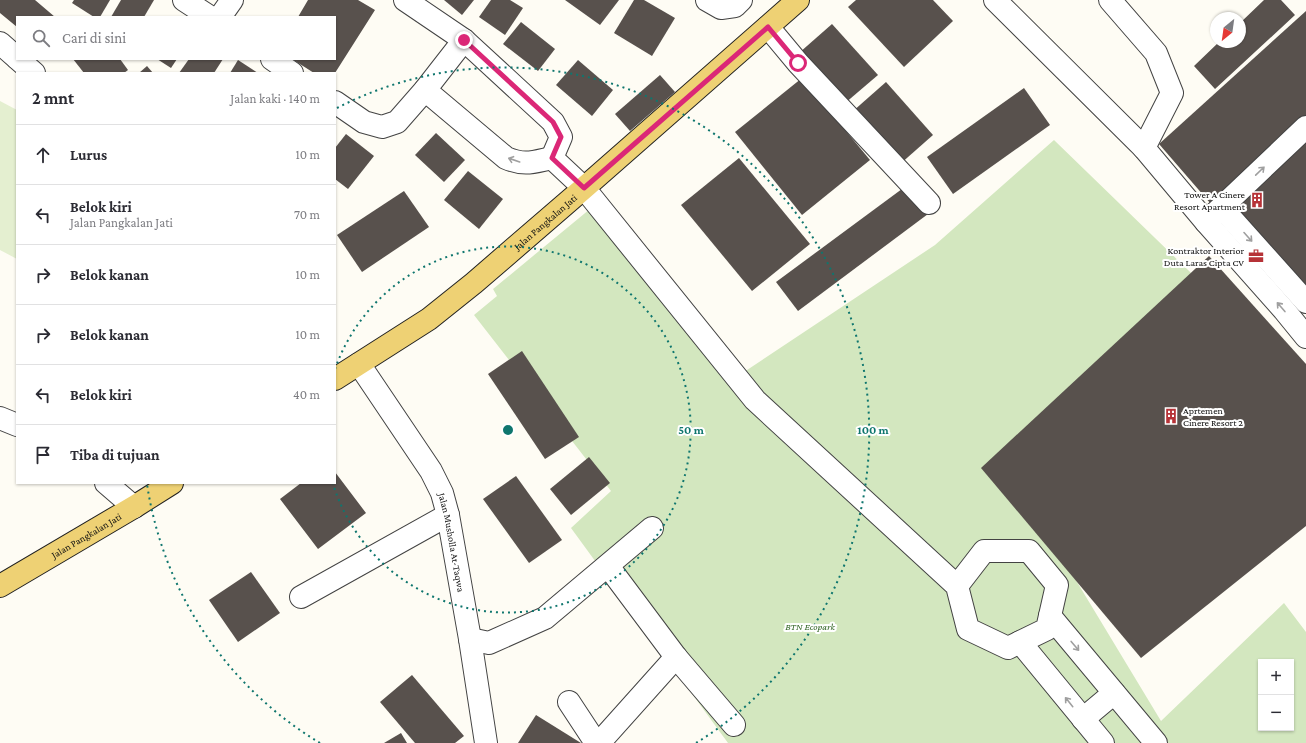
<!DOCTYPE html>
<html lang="id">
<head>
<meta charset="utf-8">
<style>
	body { margin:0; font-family:"Crimson Pro",serif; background:#f7f7f7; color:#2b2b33 }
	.controls { position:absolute; right:12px; bottom:12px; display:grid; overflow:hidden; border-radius:0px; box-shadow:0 1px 3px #0004 }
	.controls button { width:36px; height:36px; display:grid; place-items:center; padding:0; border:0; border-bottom:1px solid #e1e1e2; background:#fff; color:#2b2b33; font:20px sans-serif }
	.compass { position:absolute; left:1210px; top:12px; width:36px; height:36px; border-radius:50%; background:#fff; box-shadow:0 1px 3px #0004; rotate:209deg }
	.stop { position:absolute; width:12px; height:12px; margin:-9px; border:3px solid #db2777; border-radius:50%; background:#fff }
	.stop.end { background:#db2777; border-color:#fff; box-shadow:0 1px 4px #0008 }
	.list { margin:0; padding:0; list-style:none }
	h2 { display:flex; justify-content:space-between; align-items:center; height:52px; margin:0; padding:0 16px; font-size:17px }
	h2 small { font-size:13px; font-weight:400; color:#7c7c81 }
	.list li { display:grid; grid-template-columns:26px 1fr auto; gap:12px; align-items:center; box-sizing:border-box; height:60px; padding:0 16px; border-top:1px solid #e1e1e2 }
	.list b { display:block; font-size:15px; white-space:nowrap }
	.list p { margin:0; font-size:13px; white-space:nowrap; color:#7c7c81 }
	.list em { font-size:13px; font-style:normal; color:#7c7c81 }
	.icon { flex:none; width:22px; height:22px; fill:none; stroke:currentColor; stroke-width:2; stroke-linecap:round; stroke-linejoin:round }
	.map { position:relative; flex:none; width:1306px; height:743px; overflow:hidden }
	.search { position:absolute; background:#fff; box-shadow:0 1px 3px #0004; left:16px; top:16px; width:320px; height:44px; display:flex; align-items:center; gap:10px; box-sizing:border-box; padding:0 14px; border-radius:0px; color:#7c7c81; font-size:15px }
	.panel { position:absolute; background:#fff; box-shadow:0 1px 3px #0004; left:16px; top:72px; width:320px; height:412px; border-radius:0px }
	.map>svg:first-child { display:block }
	.green { fill:#d3e7bf; fill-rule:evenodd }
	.pitch { fill:#e4efd0 }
	.building { fill:#58514d }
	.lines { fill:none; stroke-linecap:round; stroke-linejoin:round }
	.minor-casing { stroke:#434343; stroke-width:24 }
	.major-casing { stroke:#212121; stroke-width:24 }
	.minor { stroke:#fff; stroke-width:22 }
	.major { stroke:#eed174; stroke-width:22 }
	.oneway { stroke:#9f9f9f }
	.route { stroke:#db2777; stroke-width:5 }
	.ring { fill:none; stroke:#0f766e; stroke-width:2; stroke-dasharray:2 4 }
	.labels { text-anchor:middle; stroke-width:4; stroke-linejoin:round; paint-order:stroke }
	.poi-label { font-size:10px; fill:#101010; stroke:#fff; text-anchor:end }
	.street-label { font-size:10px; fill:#101010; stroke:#fff }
	.park-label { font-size:10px; font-style:italic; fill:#316424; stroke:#fff }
	.centre { fill:#0f766e; stroke:#fff; stroke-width:2 }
	.ring-label { font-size:12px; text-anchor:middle; font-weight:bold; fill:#0f766e; stroke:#fff; stroke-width:4; stroke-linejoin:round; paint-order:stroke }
</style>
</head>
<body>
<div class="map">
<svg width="1306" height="743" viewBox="0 0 1306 743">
	<rect width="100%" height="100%" fill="#fefcf4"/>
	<path class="green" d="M1054,140L1254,334L1045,529L1161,721L1284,603L1306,632V743H728L571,528L611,491L474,315L497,296L493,289L590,209L744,372L935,245ZM1261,662H1291V728H1261Z"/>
	<polygon class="pitch" points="0,101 17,110 17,259 0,250"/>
	<g class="building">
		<polygon points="0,0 35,0 55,17 17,17 17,27 0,13"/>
		<polygon points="74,0 110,0 100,17 94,17 72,3"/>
		<polygon points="121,0 154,0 144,17 111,17"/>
		<polygon points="308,0 358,0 375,10 335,73 314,73 292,59 335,59 335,17 298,17"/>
		<polygon points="444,0 474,0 462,15"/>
		<polygon points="491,0 510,0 523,8 505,35 479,17"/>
		<polygon points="565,0 619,0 600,25"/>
		<polygon points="634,0 644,0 675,18 652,56 614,33"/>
		<polygon points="856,0 933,0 953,21 904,67 848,7"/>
		<polygon points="1264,0 1281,0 1295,15 1215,89 1194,66 1219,42 1240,42 1240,23"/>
		<polygon points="1306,11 1306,310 1256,256 1159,144"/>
		<polygon points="521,22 555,49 538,71 503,44"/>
		<polygon points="832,24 878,75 844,104 799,53"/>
		<polygon points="73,59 120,59 128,70 124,73 84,73"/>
		<polygon points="157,59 177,59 171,68"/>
		<polygon points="189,59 223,59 214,73 179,73"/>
		<polygon points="238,60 258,73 230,73"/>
		<polygon points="578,60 613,90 592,116 556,85"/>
		<polygon points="147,66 153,73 139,73"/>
		<polygon points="660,75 675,92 630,131 615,114"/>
		<polygon points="802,78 870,160 802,215 735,132"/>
		<polygon points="886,82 933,135 899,165 852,112"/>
		<polygon points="1024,88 1050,125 953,194 927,157"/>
		<polygon points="436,133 465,160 444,182 415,155"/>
		<polygon points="346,134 374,156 348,189 335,179 335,148"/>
		<polygon points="739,158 810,244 752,291 681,205"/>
		<polygon points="468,171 503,199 479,229 444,200"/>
		<polygon points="906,186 928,214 798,311 776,282"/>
		<polygon points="404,191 429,227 362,272 337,235"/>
		<polygon points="1209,256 1306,364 1306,526 1141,658 981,468"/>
		<polygon points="522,351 579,437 545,459 488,374"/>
		<polygon points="589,457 610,483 571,515 550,489"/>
		<polygon points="335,472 366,513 318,549 280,499 301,483 335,483"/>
		<polygon points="516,476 562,540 529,563 483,499"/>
		<polygon points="251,572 280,613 238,642 209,600"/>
		<polygon points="412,675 464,736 455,743 415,743 380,702"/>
		<polygon points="536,715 581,743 518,743"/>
		<polygon points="401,733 407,743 384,743"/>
	</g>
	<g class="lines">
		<g class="minor-casing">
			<g id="minor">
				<polyline points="184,0 210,17"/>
				<polyline points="405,0 464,40 553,122 561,137 552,158"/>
				<polyline points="707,0 721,8 735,6 741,0"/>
				<polyline points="995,0 1144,148 1206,222 1284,310 1306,337"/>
				<polyline points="1110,0 1156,53 1172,93 1144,148"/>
				<polyline points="220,17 232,0"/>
				<polyline points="768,27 798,63 929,203"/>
				<polyline points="0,43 17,58"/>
				<polyline points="18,59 34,73"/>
				<polyline points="272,59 292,73"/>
				<path d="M425,90L506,158C525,166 533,162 552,158"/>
				<polyline points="335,102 364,122 382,127 397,122 425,90 464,40"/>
				<polyline points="552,158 584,188 755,400 957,586 968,629 1008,648 1047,629 1057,585 1029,551 984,551 957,586"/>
				<polyline points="1222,208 1306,302"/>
				<polyline points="1206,222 1306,127"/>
				<path id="s1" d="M359,364L431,471L442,493L448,515L470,639L486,743"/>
				<polyline points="0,418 17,425"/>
				<polyline points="106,483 134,507"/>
				<polyline points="608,566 676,657 734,725"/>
				<polyline points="301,597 448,515"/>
				<polyline points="1050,616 1156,743"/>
				<polyline points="470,639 489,643 545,618 652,528"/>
				<polyline points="1020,642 1103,743"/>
				<polyline points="569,702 596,743"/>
				<polyline points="1083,719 1114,693"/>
				<polyline points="599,743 676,657"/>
			</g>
		</g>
		<g class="major-casing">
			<g id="major">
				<path id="s2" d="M335,379L429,319L474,283L584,188L798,0"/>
				<path id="s3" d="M0,586L134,507L172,483"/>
			</g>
		</g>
		<use href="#minor" class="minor"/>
		<use href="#major" class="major"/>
	</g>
	<defs><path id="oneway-shaft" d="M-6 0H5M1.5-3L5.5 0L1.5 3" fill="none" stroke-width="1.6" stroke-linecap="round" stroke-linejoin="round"/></defs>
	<g class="oneway">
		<use href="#oneway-shaft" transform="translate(514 160) rotate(-161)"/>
		<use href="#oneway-shaft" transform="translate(1260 171) rotate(-44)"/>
		<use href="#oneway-shaft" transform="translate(1248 237) rotate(48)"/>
		<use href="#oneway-shaft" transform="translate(1281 307) rotate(-131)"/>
		<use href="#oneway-shaft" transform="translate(1075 646) rotate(50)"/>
		<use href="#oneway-shaft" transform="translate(1069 702) rotate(-129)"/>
	</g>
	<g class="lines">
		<polyline class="route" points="464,40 553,122 561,137 552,158 584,188 768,27 798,63"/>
	</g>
	<g class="ring">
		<path d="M335 369A183 183 0 1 1 333 484"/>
		<path d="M320 743A365 365 0 0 1 147 484M337 108A365 365 0 0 1 696 743"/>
	</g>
	<defs>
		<g id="building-bare" transform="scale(1.2)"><path d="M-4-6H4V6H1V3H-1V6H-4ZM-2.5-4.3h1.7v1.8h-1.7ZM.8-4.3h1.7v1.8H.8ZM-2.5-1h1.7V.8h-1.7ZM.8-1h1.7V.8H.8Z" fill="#b63237" stroke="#fff" stroke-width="2.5" paint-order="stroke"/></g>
		<g id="office-bare" transform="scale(1.2)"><path d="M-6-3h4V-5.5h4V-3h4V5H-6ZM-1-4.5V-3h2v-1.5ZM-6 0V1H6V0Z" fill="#b63237" stroke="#fff" stroke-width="2.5" paint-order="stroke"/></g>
	</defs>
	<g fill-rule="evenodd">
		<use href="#building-bare" x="1257" y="200"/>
		<use href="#office-bare" x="1256" y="256"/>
		<use href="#building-bare" x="1171" y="416"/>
	</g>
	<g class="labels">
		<g class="poi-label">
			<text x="1245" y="198">Tower A Cinere<tspan x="1245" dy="12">Resort Apartment</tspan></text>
			<text x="1244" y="254">Kontraktor Interior<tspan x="1244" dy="12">Duta Laras Cipta CV</tspan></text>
			<text x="1183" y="414" text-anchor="start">Aprtemen<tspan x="1183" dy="12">Cinere Resort 2</tspan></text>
		</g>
		<g class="street-label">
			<text dy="4" stroke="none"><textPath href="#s2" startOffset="263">Jalan Pangkalan Jati</textPath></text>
			<text dy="4" stroke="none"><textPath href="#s3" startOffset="100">Jalan Pangkalan Jati</textPath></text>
			<text dy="4" stroke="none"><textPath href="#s1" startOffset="204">Jalan Musholla At-Taqwa</textPath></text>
		</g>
		<g class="park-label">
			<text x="810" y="630">BTN Ecopark</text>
		</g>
	</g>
	<circle cx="508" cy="430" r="6" class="centre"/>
	<g class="ring-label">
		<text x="691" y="434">50 m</text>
		<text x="873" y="434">100 m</text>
	</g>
</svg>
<div class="controls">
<button>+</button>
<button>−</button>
</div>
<svg class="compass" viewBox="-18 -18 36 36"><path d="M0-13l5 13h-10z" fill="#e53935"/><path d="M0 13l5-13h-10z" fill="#7c7c81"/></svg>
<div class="stop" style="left:798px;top:63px"></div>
<div class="stop end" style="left:464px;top:40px"></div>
<div class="search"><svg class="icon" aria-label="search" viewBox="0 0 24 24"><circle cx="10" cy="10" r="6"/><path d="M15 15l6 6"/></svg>Cari di sini</div>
<section class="panel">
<h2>2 mnt<small>Jalan kaki · 140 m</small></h2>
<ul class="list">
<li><svg class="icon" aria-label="ahead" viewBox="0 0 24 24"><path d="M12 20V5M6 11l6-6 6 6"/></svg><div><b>Lurus</b></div><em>10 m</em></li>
<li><svg class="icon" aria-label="left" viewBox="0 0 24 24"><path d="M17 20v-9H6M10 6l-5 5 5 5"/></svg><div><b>Belok kiri</b><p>Jalan Pangkalan Jati</p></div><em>70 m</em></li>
<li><svg class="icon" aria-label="right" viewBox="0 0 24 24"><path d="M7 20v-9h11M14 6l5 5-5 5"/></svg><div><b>Belok kanan</b></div><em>10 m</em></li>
<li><svg class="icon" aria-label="right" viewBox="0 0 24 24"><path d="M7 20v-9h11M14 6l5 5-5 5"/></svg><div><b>Belok kanan</b></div><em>10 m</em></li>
<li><svg class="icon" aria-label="left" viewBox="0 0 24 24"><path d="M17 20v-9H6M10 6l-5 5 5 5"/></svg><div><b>Belok kiri</b></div><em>40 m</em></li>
<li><svg class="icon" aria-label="arrive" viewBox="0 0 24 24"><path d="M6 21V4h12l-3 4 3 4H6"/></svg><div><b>Tiba di tujuan</b></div></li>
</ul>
</section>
</div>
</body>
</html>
